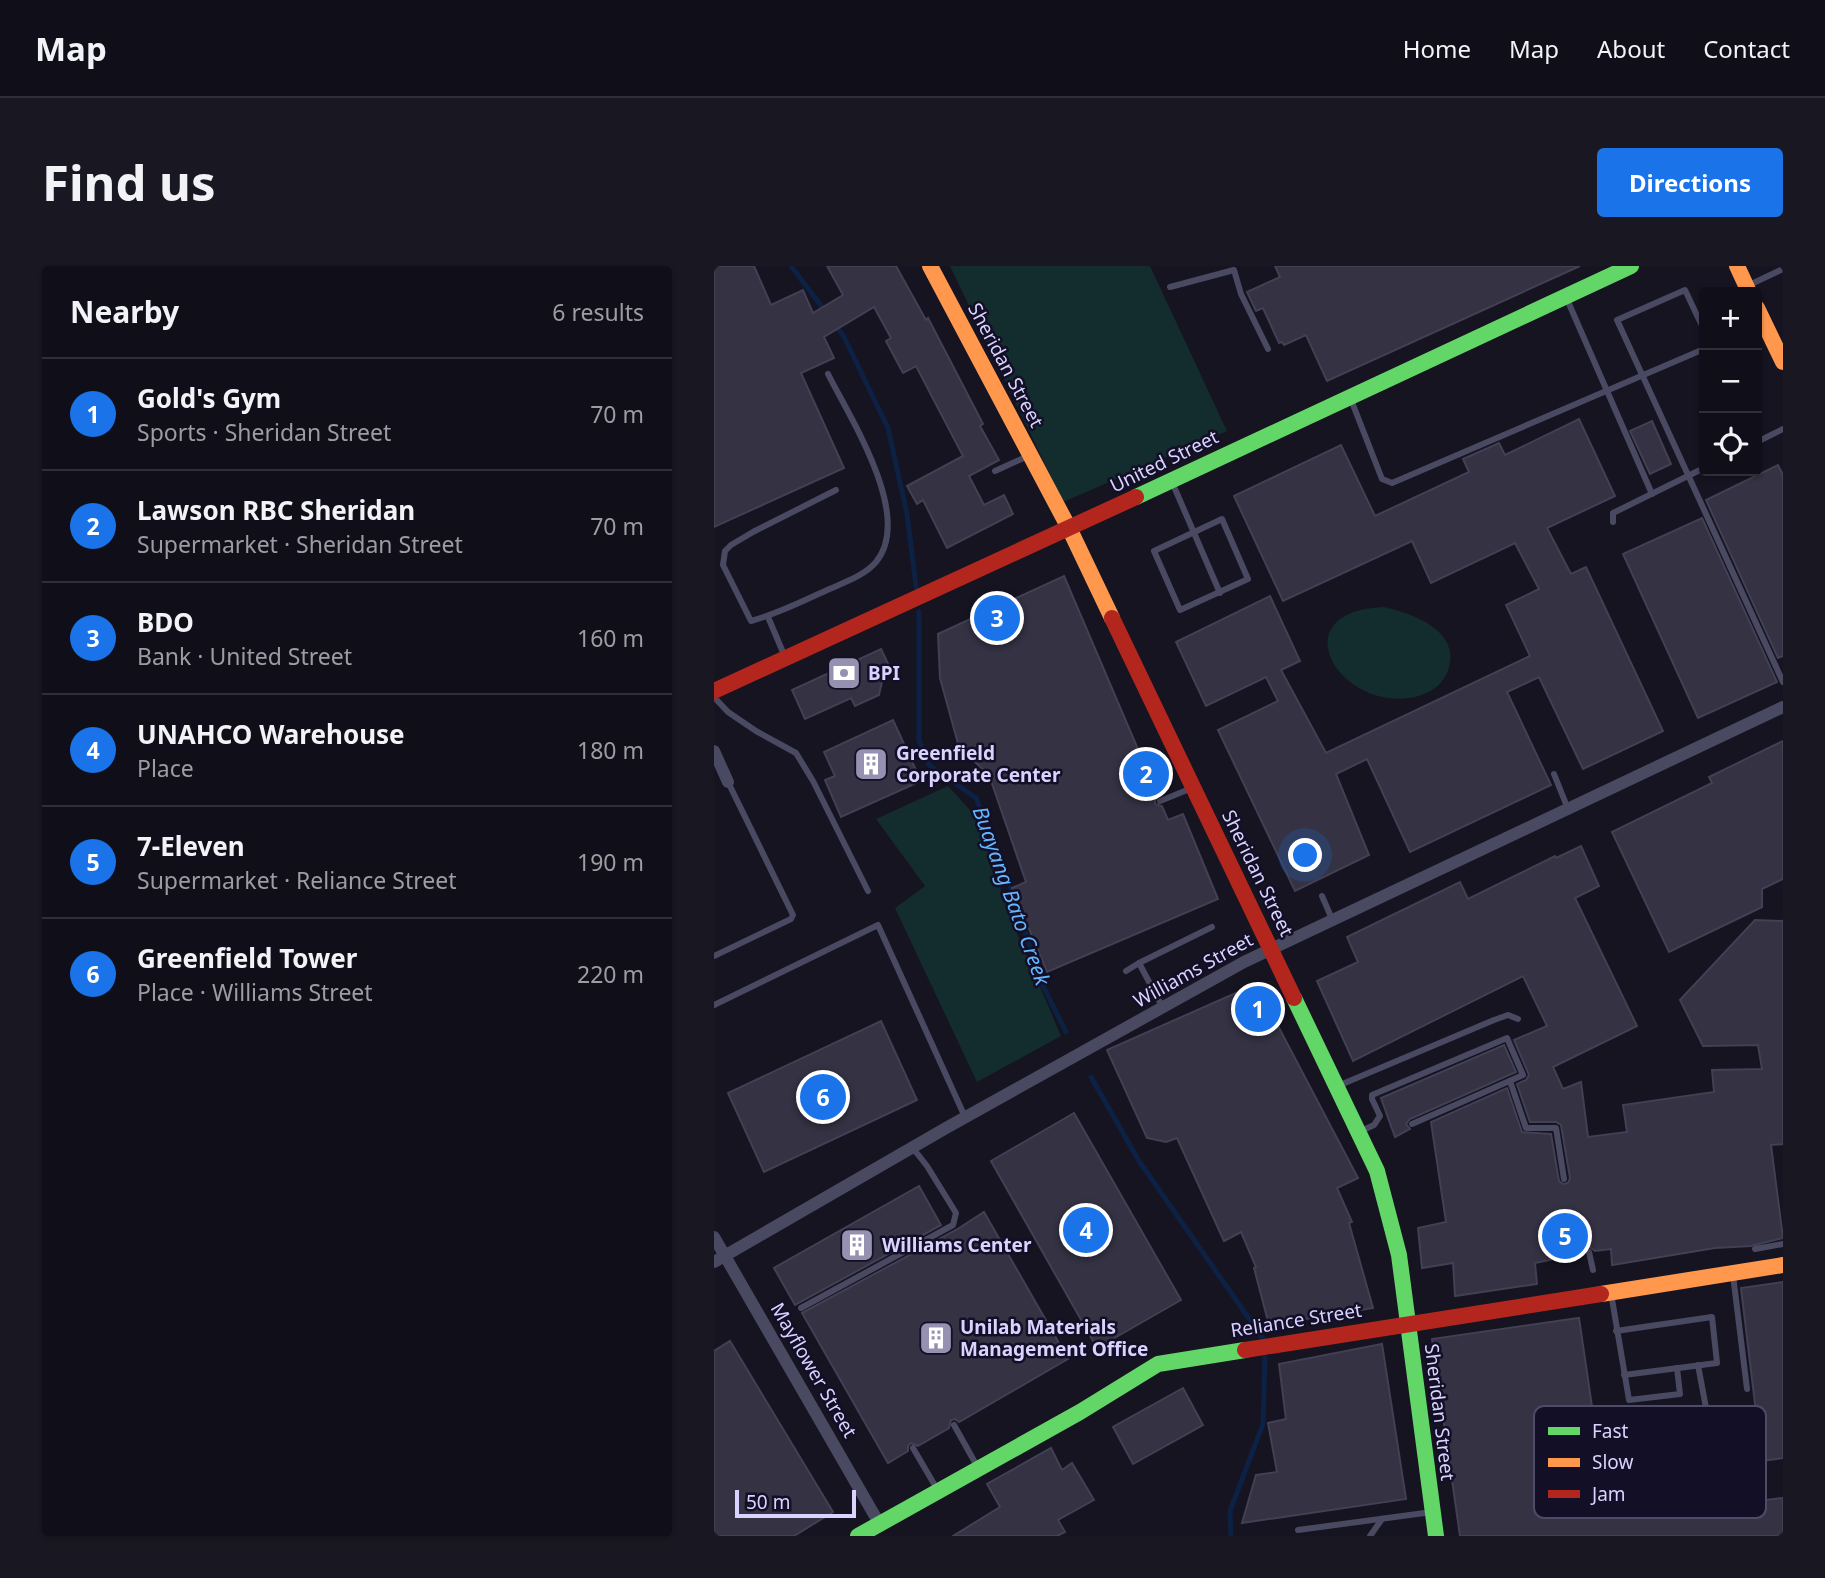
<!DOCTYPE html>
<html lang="en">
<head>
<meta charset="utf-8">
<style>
	body { margin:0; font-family:"Noto Sans",sans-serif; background:#191822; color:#f1f3f6 }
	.controls { position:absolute; right:21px; top:21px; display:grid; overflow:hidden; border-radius:7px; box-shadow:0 2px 5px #0004 }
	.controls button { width:63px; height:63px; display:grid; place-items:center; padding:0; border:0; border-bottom:2px solid #302f38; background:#100f19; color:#f1f3f6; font:35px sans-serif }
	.scale { position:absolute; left:21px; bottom:18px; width:121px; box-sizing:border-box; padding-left:7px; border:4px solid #d9d4ff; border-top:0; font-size:19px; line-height:24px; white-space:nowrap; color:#d9d4ff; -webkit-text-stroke:5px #130f26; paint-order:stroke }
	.you { position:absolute; left:592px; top:590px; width:24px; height:24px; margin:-18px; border:5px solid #fff; border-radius:50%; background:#1a73e8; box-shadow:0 0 0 10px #1a73e833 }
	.badge { display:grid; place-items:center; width:46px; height:46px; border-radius:50%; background:#1a73e8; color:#fff; font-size:23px; font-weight:700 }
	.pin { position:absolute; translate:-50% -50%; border:4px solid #fff; box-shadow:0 2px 7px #0006 }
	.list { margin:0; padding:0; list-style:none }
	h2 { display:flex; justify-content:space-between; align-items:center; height:91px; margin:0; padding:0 28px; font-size:30px }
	h2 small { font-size:23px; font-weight:400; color:#9c9ca2 }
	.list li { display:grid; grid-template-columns:46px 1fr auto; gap:21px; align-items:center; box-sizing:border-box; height:112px; padding:0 28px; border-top:2px solid #302f38 }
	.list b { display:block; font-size:26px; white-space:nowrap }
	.list p { margin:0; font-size:23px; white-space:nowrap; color:#9c9ca2 }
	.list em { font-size:23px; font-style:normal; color:#9c9ca2 }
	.icon { flex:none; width:38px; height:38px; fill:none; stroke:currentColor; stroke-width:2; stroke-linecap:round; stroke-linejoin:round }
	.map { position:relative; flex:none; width:1069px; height:1270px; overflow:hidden; border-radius:7px }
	header { display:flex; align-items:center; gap:42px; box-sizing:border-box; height:98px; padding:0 35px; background:#100f19; border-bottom:2px solid #302f38 }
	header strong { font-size:33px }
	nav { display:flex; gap:38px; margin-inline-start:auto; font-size:24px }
	.intro { display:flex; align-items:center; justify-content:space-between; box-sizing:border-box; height:168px; padding:0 42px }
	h1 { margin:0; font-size:49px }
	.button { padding:18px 32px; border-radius:7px; background:#1a73e8; color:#fff; font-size:24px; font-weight:700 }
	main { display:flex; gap:42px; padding:0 42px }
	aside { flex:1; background:#100f19; border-radius:7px; box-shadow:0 2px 5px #0004 }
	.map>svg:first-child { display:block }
	.green { fill:#132c2d }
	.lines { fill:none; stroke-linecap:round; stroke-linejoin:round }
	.stream { stroke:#0d2144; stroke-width:5 }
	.building { fill:#343243; stroke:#433f54; stroke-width:2 }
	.lane { stroke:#4a4962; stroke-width:6 }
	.street { stroke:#4a4962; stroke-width:12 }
	.fast { stroke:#63d668; stroke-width:16 }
	.slow { stroke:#ff974d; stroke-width:16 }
	.jam { stroke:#b3261e; stroke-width:16 }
	.labels { text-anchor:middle; stroke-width:5; stroke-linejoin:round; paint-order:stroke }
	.street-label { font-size:19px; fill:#d9d4ff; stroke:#130f26 }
	.poi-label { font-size:19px; font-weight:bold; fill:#d9d4ff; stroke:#130f26; text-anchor:start }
	.water-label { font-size:21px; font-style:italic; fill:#62b6ff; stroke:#130f26 }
	.key { fill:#130f26; stroke:#4e4a67; stroke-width:2 }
	.key-label { font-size:19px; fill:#d9d4ff }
</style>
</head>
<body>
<header>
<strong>Map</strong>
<nav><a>Home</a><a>Map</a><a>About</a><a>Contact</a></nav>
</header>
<div class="intro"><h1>Find us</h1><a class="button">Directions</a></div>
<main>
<aside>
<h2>Nearby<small>6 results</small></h2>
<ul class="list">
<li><span class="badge">1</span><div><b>Gold's Gym</b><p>Sports · Sheridan Street</p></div><em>70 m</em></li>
<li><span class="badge">2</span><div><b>Lawson RBC Sheridan</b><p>Supermarket · Sheridan Street</p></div><em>70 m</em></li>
<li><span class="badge">3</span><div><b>BDO</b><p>Bank · United Street</p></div><em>160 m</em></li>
<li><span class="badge">4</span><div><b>UNAHCO Warehouse</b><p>Place</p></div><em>180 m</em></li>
<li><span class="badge">5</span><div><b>7-Eleven</b><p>Supermarket · Reliance Street</p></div><em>190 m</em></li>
<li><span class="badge">6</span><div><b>Greenfield Tower</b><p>Place · Williams Street</p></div><em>220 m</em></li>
</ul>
</aside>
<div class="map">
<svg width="1069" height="1270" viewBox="0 0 1069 1270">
	<rect width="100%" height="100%" fill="#161421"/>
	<g class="green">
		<polygon points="236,0 436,0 513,165 349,236"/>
		<path d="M669,341C699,347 750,366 733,407C728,419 717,426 705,430C628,451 563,346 669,341Z"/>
		<polygon points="234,520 265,554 294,646 347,770 263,816 181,642 211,620 162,553"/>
	</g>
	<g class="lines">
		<g class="stream">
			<polyline points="77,0 111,45"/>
			<polyline points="121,58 130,71 174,162 193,248 202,321"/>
			<polyline points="205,346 205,474 215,499 262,532 288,594 327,716 352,766"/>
			<polyline points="377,811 425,895 550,1074"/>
			<polyline points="517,1270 516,1245 549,1158 551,1091"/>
		</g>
	</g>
	<g class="building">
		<polygon points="0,0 40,0 57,39 89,24 99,47 129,29 113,0 182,0 212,54 214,52 269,158 266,160 285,194 255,210 270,239 290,229 299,248 233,282 209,234 203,238 193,220 249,190 202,100 189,107 172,75 177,72 160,41 110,71 120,92 87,107 130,202 0,261"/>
		<polygon points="561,0 866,0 613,115 592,69 570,79 568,76 565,77 549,42 542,45 533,26 566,11"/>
		<polygon points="865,153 901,230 833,262 857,308 872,301 949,465 869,503 825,411 793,426 837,519 696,586 653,493 622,508 655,589 581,625 504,464 564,435 552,411 492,440 462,376 556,330 586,395 567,404 612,487 816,390 792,339 825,323 801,277 717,317 698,275 569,335 520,230 627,179 661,250 755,206 749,193 785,177 791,189"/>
		<polygon points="938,155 957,198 936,208 916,165"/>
		<polygon points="1064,199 1069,209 1069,390 1064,392 992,234"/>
		<polygon points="988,252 1063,416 984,452 909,288"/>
		<polygon points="350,310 444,530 441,534 441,538 448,540 454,554 469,548 504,633 333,706 298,622 312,616 275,509 245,481 226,412 224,368"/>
		<polygon points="167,383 178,406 169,411 165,429 141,440 137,432 91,453 78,424"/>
		<polygon points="179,454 207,515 127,551 111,514 121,510 110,486"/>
		<polygon points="1069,475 1069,613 1048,623 1048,641 955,686 898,566 998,517 995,511"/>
		<polygon points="867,580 885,620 861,632 923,760 839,801 849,823 867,816 874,871 913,866 909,839 1000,826 998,804 1048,803 1044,779 989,780 966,734 1041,654 1069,655 1069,878 1057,879 1069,972 1037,980 1001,982 898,999 897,983 881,985 874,980 871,982 869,987 821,997 823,1018 741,1030 739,997 708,1002 704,962 732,956 717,856 793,822 808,866 837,868 845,915 849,918 854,917 856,912 847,859 842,856 816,856 803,818 812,814 815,809 800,774 833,760 809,710 639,795 603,715 644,696 633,671 746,616 754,633 841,590 842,592"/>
		<polygon points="542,718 644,912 623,922 638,956 635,957 659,1042 555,1059 540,1002 542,1001 527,966 510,975 463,872 452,876 433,872 393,784"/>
		<polygon points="167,755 203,834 50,906 14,827"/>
		<polygon points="790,779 802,806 696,853 692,858 696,863 681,871 667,832"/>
		<polygon points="360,847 467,1034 383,1082 277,895"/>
		<polygon points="205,920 227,959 81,1039 60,1002"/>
		<polygon points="270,946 354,1093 245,1156 241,1153 237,1154 235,1162 204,1180 197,1177 194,1180 194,1185 174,1197 88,1047 242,964"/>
		<polygon points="1069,1016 1069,1192 1033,1197 1030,1181 1046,1179 1027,1022"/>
		<polygon points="865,1052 882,1168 949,1159 960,1245 1069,1232 1069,1270 746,1270 718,1073"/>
		<polygon points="16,1075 119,1246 80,1270 0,1270 0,1085"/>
		<polygon points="668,1078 692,1233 528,1257 542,1209 563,1206 554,1157 572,1153 565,1098"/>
		<polygon points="469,1122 489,1159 419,1198 399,1161"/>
		<polygon points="337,1182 348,1204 358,1197 380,1234 344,1254 351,1266 343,1270 239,1270 286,1241 273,1218"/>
	</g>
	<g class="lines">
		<g class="lane">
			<polyline points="1033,20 1069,3"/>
			<polyline points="456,21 520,4 527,28 554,83"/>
			<polyline points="852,31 938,228"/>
			<polyline points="990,64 971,24 903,54 1069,416"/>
			<path d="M114,108C136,152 200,250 162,296C149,311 128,317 111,325C87,336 63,348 37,355L9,299L11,285L17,279L39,266L122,224"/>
			<polyline points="636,131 668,213 678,217 990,83"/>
			<polyline points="1043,176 1069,163"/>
			<polyline points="281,205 314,190"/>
			<polyline points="458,216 506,327"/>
			<polygon points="508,253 534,313 466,344 440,285"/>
			<polyline points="899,256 899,247 990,202"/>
			<polyline points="54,351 71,391"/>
			<polyline points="0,431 14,446 42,465 82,487 99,515 154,625"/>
			<polyline points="840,508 854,543"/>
			<polyline points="446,535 478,522"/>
			<polyline points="608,630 618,653"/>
			<polyline points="0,690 77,653 79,649 14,516"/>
			<polyline points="425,697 498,661"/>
			<polyline points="412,705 425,697 449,742"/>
			<polyline points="0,739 164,659 251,851"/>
			<polyline points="796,815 812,862 842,862 850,913"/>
			<polyline points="626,819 780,754 794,749 804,753"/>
			<polyline points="645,866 660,859 666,850 658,833 658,829 793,772 809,809 698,858"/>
			<polyline points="1041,983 1069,978"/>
			<polyline points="875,986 879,1004"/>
			<polyline points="1019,1009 1033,1123"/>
			<polyline points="897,1027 915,1134 966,1128 963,1102"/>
			<polyline points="87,1042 239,959 242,947 213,900 198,881"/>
			<polyline points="902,1065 998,1051 1003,1097 910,1109"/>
			<polyline points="984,1099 1006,1217"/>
			<polyline points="240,1159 263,1200"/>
			<polyline points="199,1182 223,1223"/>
			<polyline points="584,1264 718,1246"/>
			<polyline points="656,1270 668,1253"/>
		</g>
		<g class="street">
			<polyline points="0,485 14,516"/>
			<polyline points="0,971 165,1257"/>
			<polyline points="0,996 232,862 530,696 1069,441"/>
		</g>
		<g class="fast">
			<polyline points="422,231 917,0"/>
			<polyline points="580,732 663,905 685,989 722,1270"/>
			<polyline points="144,1270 366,1146 444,1098 531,1084"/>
		</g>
		<g class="slow">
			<polyline points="216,0 356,264 398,352"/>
			<polyline points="1023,0 1035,26"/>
			<polyline points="1043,42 1069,96"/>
			<polyline points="887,1028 1069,999"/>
		</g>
		<g class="jam">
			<polyline points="398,352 580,732"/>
			<polyline points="0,425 422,231"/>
			<polyline points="531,1084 887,1028"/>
		</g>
	</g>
	<defs>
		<g id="bank-square" transform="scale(1.75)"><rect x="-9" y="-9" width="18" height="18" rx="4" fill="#9591b1" stroke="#130f26"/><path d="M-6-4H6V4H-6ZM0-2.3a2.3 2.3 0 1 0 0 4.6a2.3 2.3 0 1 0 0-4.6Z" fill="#fff"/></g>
		<g id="building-square" transform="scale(1.75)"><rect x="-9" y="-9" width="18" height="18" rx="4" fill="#9591b1" stroke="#130f26"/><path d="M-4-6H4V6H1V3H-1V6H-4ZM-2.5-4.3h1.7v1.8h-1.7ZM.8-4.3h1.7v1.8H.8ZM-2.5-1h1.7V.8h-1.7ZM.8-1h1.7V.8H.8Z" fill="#fff"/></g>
	</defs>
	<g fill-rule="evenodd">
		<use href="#bank-square" x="130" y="407"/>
		<use href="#building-square" x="157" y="498"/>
		<use href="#building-square" x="143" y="979"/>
		<use href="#building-square" x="222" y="1072"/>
	</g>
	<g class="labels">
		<g class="street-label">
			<text transform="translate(292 99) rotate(62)" y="7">Sheridan Street</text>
			<text transform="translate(450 195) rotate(-26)" y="7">United Street</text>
			<text transform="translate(544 607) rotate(64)" y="7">Sheridan Street</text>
			<text transform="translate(479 704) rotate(-29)" y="7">Williams Street</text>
			<text transform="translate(582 1054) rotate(-9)" y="7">Reliance Street</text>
			<text transform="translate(100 1104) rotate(60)" y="7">Mayflower Street</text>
			<text transform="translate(726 1146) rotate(83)" y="7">Sheridan Street</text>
		</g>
		<g class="poi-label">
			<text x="154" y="414">BPI</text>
			<text x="182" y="494">Greenfield<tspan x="182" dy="22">Corporate Center</tspan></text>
			<text x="168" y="986">Williams Center</text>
			<text x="246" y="1068">Unilab Materials<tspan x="246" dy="22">Management Office</tspan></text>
		</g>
		<g class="water-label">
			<text transform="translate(297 630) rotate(70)" y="7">Buayang Bato Creek</text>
		</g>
	</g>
	<rect x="820" y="1140" width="232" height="112" rx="10" class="key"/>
	<rect x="834" y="1161" width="32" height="8" fill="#63d668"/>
	<rect x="834" y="1192" width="32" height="9" fill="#ff974d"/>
	<rect x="834" y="1224" width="32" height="8" fill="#b3261e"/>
	<g class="key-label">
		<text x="878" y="1172">Fast</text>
		<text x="878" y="1203">Slow</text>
		<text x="878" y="1235">Jam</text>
	</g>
</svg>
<div class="controls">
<button>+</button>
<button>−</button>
<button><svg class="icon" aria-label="locate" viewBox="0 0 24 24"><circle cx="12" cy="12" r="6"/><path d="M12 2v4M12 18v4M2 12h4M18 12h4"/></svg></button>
</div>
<div class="scale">50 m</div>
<div class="you"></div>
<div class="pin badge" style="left:544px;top:743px">1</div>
<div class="pin badge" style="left:432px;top:508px">2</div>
<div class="pin badge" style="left:283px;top:352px">3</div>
<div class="pin badge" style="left:372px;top:964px">4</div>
<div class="pin badge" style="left:851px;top:970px">5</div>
<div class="pin badge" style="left:109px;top:831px">6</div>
</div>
</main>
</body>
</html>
